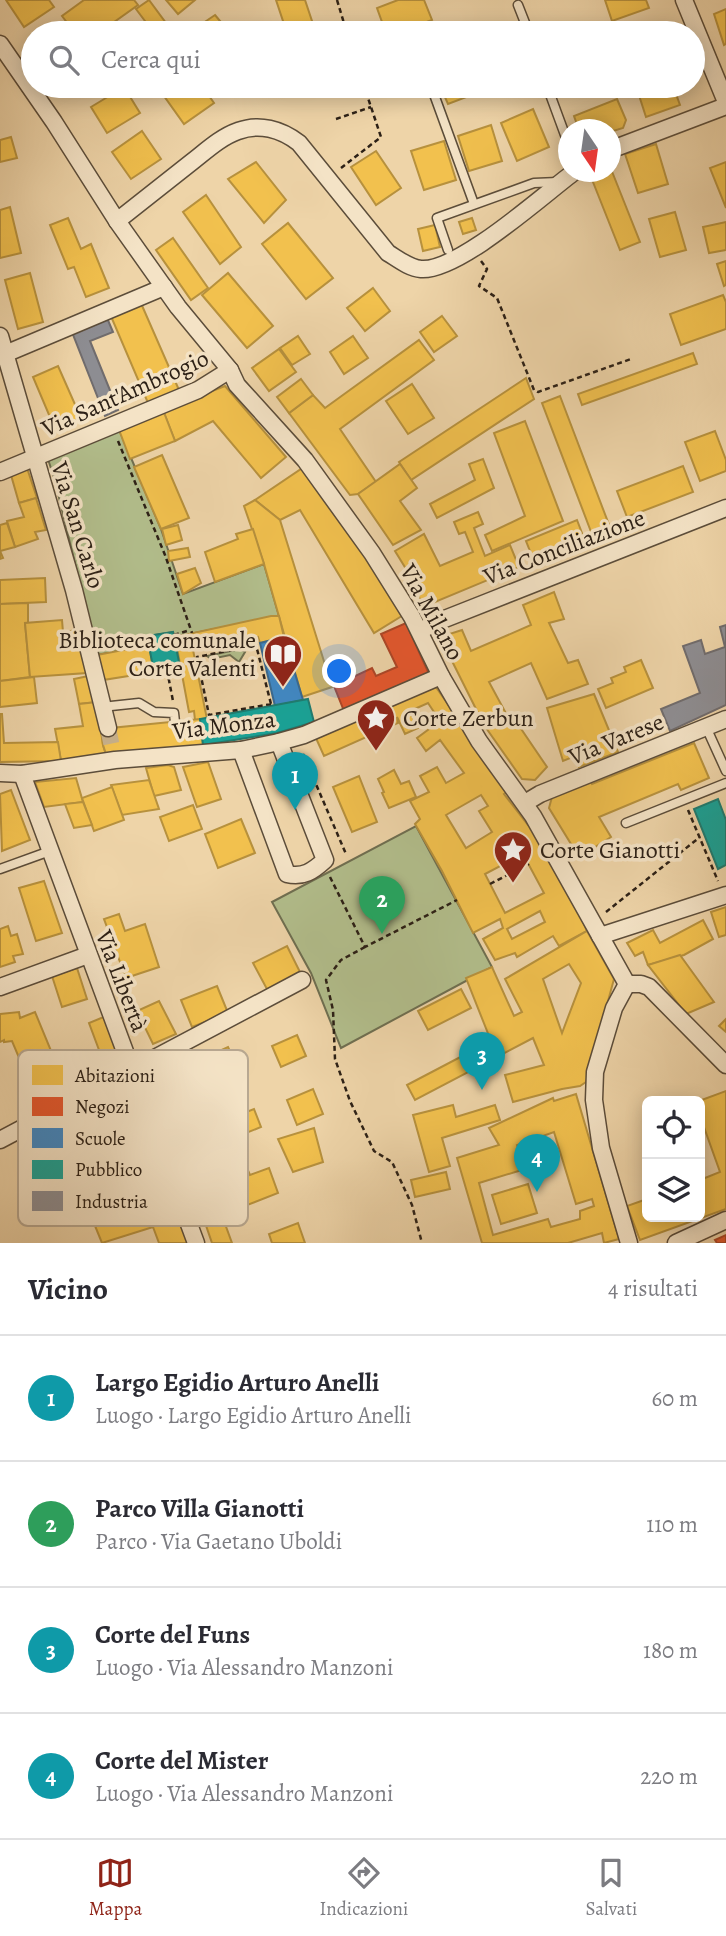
<!DOCTYPE html>
<html lang="it">
<head>
<meta charset="utf-8">
<style>
	body { margin:0; font-family:Alegreya,serif; background:#f7f7f7; color:#2b2b33 }
	.controls { position:absolute; right:21px; bottom:21px; display:grid; overflow:hidden; border-radius:10px; box-shadow:0 4px 18px #0003 }
	.controls button { width:63px; height:63px; display:grid; place-items:center; padding:0; border:0; border-bottom:2px solid #e1e1e2; background:#fff; color:#2b2b33; font:35px sans-serif }
	.compass { position:absolute; left:558px; top:119px; width:63px; height:63px; border-radius:50%; background:#fff; box-shadow:0 4px 18px #0003; rotate:167deg }
	.you { position:absolute; left:340px; top:672px; width:24px; height:24px; margin:-18px; border:5px solid #fff; border-radius:50%; background:#1a73e8; box-shadow:0 0 0 10px #1a73e833 }
	.badge { display:grid; place-items:center; width:46px; height:46px; border-radius:50%; background:#8f2418; color:#fff; font-size:23px; font-weight:700 }
	.pin { position:absolute; translate:-50% -58px; filter:drop-shadow(0 2px 4px #0008) }
	.pin::after { content:''; position:absolute; top:37px; width:24px; height:21px; background:inherit; clip-path:polygon(0 0,100% 0,50% 100%) }
	.list { margin:0; padding:0; list-style:none }
	h2 { display:flex; justify-content:space-between; align-items:center; height:91px; margin:0; padding:0 28px; font-size:30px }
	h2 small { font-size:23px; font-weight:400; color:#7c7c81 }
	.list li { display:grid; grid-template-columns:46px 1fr auto; gap:21px; align-items:center; box-sizing:border-box; height:126px; padding:0 28px; border-top:2px solid #e1e1e2 }
	.list b { display:block; font-size:26px; white-space:nowrap }
	.list p { margin:0; font-size:23px; white-space:nowrap; color:#7c7c81 }
	.list em { font-size:23px; font-style:normal; color:#7c7c81 }
	.icon { flex:none; width:38px; height:38px; fill:none; stroke:currentColor; stroke-width:2; stroke-linecap:round; stroke-linejoin:round }
	.map { position:relative; flex:none; width:726px; height:1243px; overflow:hidden }
	.search { position:absolute; background:#fff; box-shadow:0 4px 18px #0003; left:21px; right:21px; top:21px; height:77px; display:flex; align-items:center; gap:18px; box-sizing:border-box; padding:0 24px; border-radius:38px; color:#7c7c81; font-size:26px }
	.sheet { height:595px; background:#fff }
	nav { display:flex; justify-content:space-around; align-items:center; box-sizing:border-box; height:98px; border-top:2px solid #e1e1e2; background:#fff; font-size:19px; color:#7c7c81 }
	nav a { display:grid; justify-items:center; gap:4px }
	nav .on { color:#8f2418 }
	.map>svg:first-child { display:block }
	.green { fill:#b2be8c; stroke:#6f6f51; stroke-width:2 }
	.homes { fill:#f2c14e; stroke:#b7913d; stroke-width:2; fill-rule:evenodd }
	.shops { fill:#e4572e; stroke:#ad4627; stroke-width:2 }
	.schools { fill:#3f88c5; stroke:#396990; stroke-width:2 }
	.public { fill:#17a398; stroke:#1d7c71; stroke-width:2 }
	.industry { fill:#8d8d92; stroke:#706c6d; stroke-width:2 }
	.lines { fill:none; stroke-linecap:round; stroke-linejoin:round }
	.street-tunnel { stroke:#c7b08b; stroke-width:16; stroke-dasharray:16 8; stroke-linecap:butt }
	.lane-casing { stroke:#5c4d3a; stroke-width:11 }
	.street-casing { stroke:#5c4d3a; stroke-width:19 }
	.path { stroke:#2c2016; stroke-width:2.5; stroke-dasharray:5 3.5; stroke-linecap:butt }
	.lane { stroke:#f4e3c6; stroke-width:8 }
	.street { stroke:#f4e3c6; stroke-width:16 }
	.labels { text-anchor:middle; stroke-width:7; stroke-linejoin:round; paint-order:stroke }
	.street-label { font-size:24px; fill:#2c2016; stroke:#f4e3c6 }
	.poi-label { font-size:24px; fill:#2c2016; stroke:#f4e3c6; text-anchor:start }
	.key { fill:#f4e3c6; stroke:#b8a891; stroke-width:2 }
	.key-label { font-size:19px; fill:#2c2016 }
</style>
</head>
<body>
<div class="map">
<svg width="726" height="1243" viewBox="0 0 726 1243">
	<rect width="100%" height="100%" fill="#eed4a8"/>
	<filter id="stains"><feTurbulence type="fractalNoise" baseFrequency=".00286" numOctaves="4"/><feColorMatrix values="0 0 0 0 .2 0 0 0 0 .09 0 0 0 0 .02 0 0 0 .5 -.17"/></filter>
	<radialGradient id="worn" r=".72"><stop offset=".6" stop-color="#630" stop-opacity="0"/><stop offset="1" stop-color="#630" stop-opacity=".3"/></radialGradient>
	<g class="green">
		<polygon points="118,427 161,529 183,594 264,564 279,616 175,637 173,632 148,636 149,645 97,655 55,481 48,459"/>
		<polygon points="240,649 245,652 239,662 230,655 211,659 207,656"/>
		<polygon points="416,826 492,967 341,1048 311,973 272,902"/>
	</g>
	<g class="homes">
		<polygon points="6,0 49,0 54,7 24,27"/>
		<polygon points="84,0 134,0 138,5 110,25 116,33 75,33 62,16"/>
		<polygon points="149,0 172,31 174,33 154,33 136,9"/>
		<polygon points="166,0 195,0 178,14"/>
		<polygon points="276,0 305,0 316,33 287,33"/>
		<polygon points="398,0 424,0 432,20 397,33 386,33 377,8"/>
		<polygon points="605,0 646,0 649,8 612,21"/>
		<polygon points="726,9 726,44 724,45 714,14"/>
		<polygon points="215,15 230,33 190,32"/>
		<polygon points="503,24 507,33 476,33"/>
		<polygon points="164,86 202,86 214,103 184,124 159,89"/>
		<polygon points="232,86 247,86 238,94"/>
		<polygon points="440,86 474,86 477,93 448,104"/>
		<polygon points="636,86 673,86 680,105 646,117"/>
		<polygon points="124,87 140,113 107,133 91,107"/>
		<polygon points="617,99 626,120 623,128 610,132 610,130 579,130 574,116"/>
		<polygon points="533,109 549,147 517,161 501,123"/>
		<polygon points="491,125 502,161 469,171 458,136"/>
		<polygon points="142,131 161,159 131,179 112,152"/>
		<polygon points="11,137 17,158 0,162 0,140"/>
		<polygon points="444,141 456,180 424,190 411,151"/>
		<polygon points="656,144 668,184 638,193 625,154"/>
		<polygon points="376,151 401,188 376,205 351,167"/>
		<polygon points="256,162 286,200 264,223 228,179"/>
		<polygon points="726,162 726,208 710,168"/>
		<polygon points="611,169 640,242 620,250 591,177 610,172"/>
		<polygon points="206,195 241,247 220,264 183,212"/>
		<polygon points="10,207 21,253 0,258 0,210"/>
		<polygon points="675,212 686,250 660,257 649,219"/>
		<polygon points="68,218 81,249 91,244 109,288 86,297 74,267 68,269 50,225"/>
		<polygon points="472,218 476,230 463,234 459,222"/>
		<polygon points="726,222 726,250 709,253 703,227"/>
		<polygon points="288,223 333,278 306,299 262,244"/>
		<polygon points="435,225 440,247 423,251 418,229"/>
		<polygon points="173,238 208,288 191,300 156,250"/>
		<polygon points="726,261 726,285 724,286 717,264"/>
		<polygon points="30,273 43,322 18,329 5,280"/>
		<polygon points="228,273 273,326 247,348 202,295"/>
		<polygon points="373,288 390,311 365,331 347,308"/>
		<polygon points="723,295 726,302 726,329 681,345 670,314"/>
		<polygon points="140,301 179,390 148,403 110,314"/>
		<polygon points="442,316 457,336 434,352 420,332"/>
		<polygon points="298,336 310,354 292,365 280,348"/>
		<polygon points="353,336 368,358 344,374 330,352"/>
		<polygon points="419,340 434,360 340,429 376,482 358,494 350,495 289,413 313,395 325,408"/>
		<polygon points="279,349 296,372 269,391 252,368"/>
		<polygon points="693,353 697,364 582,405 578,394"/>
		<polygon points="58,366 81,418 55,429 33,377"/>
		<polygon points="526,378 534,399 411,480 399,462"/>
		<polygon points="301,379 313,395 289,413 277,397"/>
		<polygon points="412,384 434,418 408,434 386,401"/>
		<polygon points="225,386 286,457 261,478 213,421 175,441 163,410"/>
		<polygon points="560,396 611,530 593,537 542,403"/>
		<polygon points="163,410 175,441 130,459 118,427"/>
		<polygon points="525,421 563,521 492,551 485,535 525,516 494,433"/>
		<polygon points="715,431 726,460 726,471 700,481 685,442"/>
		<polygon points="162,455 189,518 161,529 134,467"/>
		<polygon points="483,459 494,488 437,518 430,504 475,480 469,464"/>
		<polygon points="400,464 417,488 400,501 421,530 393,545 358,494"/>
		<polygon points="683,466 693,492 627,517 617,491"/>
		<polygon points="304,467 405,614 374,633 300,510 280,520 255,500"/>
		<polygon points="27,468 37,498 19,503 11,475"/>
		<polygon points="36,498 46,530 35,532 38,539 15,547 7,521 24,517 19,503"/>
		<polygon points="255,500 280,520 332,687 302,697 264,564 244,506"/>
		<polygon points="478,512 483,524 474,528 485,556 510,545 519,567 423,607 411,577 395,551 424,534 440,566 473,552 465,532 459,534 454,522"/>
		<polygon points="577,520 585,541 534,561 526,541"/>
		<polygon points="7,523 15,547 0,551 3,558 0,559 0,525"/>
		<polygon points="178,525 182,540 166,545 162,529"/>
		<polygon points="253,529 264,564 215,582 205,552 238,539 236,534"/>
		<polygon points="188,548 190,557 169,561 168,551"/>
		<polygon points="195,568 201,583 183,594 177,574"/>
		<polygon points="45,578 46,602 0,604 0,580"/>
		<polygon points="554,592 564,619 549,623 568,663 578,660 588,684 547,699 531,663 489,682 509,719 513,717 547,767 535,780 522,779 484,725 440,637 462,630 471,651 531,625 523,605"/>
		<polygon points="28,603 28,623 25,623 30,677 0,681 0,604"/>
		<polygon points="271,616 279,616 284,637 260,643 258,637 193,650 207,719 195,720 194,711 189,712 175,637"/>
		<polygon points="62,620 63,632 77,630 87,673 30,677 25,623"/>
		<polygon points="149,645 154,672 103,680 97,655"/>
		<polygon points="641,660 653,688 606,708 598,689 613,683 611,678 626,672 624,667"/>
		<polygon points="93,675 97,702 79,704 74,679"/>
		<polygon points="34,677 37,703 0,707 0,681"/>
		<path d="M433,683L509,791L504,794L528,825L530,824L566,883L587,931L559,946L553,936L517,957L515,953L495,960L483,939L503,928L500,919L473,933L442,871L415,824L420,819L410,801L429,792L420,776L437,767L446,783L464,773L440,740L426,751L417,738L440,721L428,703L410,711L418,728L405,734L397,717L398,723L324,756L315,736ZM481,795L488,806L479,811L492,832L466,848L446,815ZM523,854L544,893L505,913L485,874ZM540,911L545,922L512,939L507,929Z"/>
		<polygon points="594,694 618,752 579,767 575,756 563,761 547,708"/>
		<polygon points="97,702 103,745 107,758 61,761 55,729 83,726 79,704"/>
		<polygon points="0,714 2,714 4,743 58,742 61,761 0,762"/>
		<polygon points="200,719 203,745 107,757 103,745 101,729"/>
		<polygon points="694,743 709,778 681,790 678,784 599,817 611,837 579,857 549,808 552,797 590,780 592,784"/>
		<polygon points="208,762 221,799 197,807 183,767"/>
		<polygon points="168,765 174,767 181,790 154,796 146,768"/>
		<polygon points="394,770 401,784 409,781 416,797 389,808 382,793 384,792 378,779"/>
		<polygon points="359,776 377,822 352,832 333,787"/>
		<polygon points="76,778 83,802 44,807 35,782"/>
		<polygon points="149,780 159,809 122,815 111,785"/>
		<polygon points="112,787 124,820 94,831 82,798"/>
		<polygon points="11,790 30,840 2,851 0,794"/>
		<polygon points="83,802 92,825 74,828 65,804"/>
		<polygon points="193,805 202,829 169,841 160,817"/>
		<polygon points="241,819 255,853 218,868 205,834"/>
		<polygon points="44,881 62,933 36,941 19,888"/>
		<polygon points="726,907 726,935 719,937 711,912"/>
		<polygon points="119,914 125,931 145,924 159,967 126,978 104,919"/>
		<polygon points="703,920 713,939 684,955 648,965 643,952 635,956 627,943 653,930 660,943"/>
		<polygon points="8,926 11,936 17,934 23,954 13,956 15,962 0,967 0,929"/>
		<path d="M587,931L614,979L586,1082L580,1086L562,1089L513,1102L505,1075L544,1065L533,1038L415,1100L407,1085L491,1041L466,978L492,967L514,1016L522,1012L505,979ZM569,964L581,983L562,1033L543,979Z"/>
		<polygon points="287,946 301,974 268,991 253,963"/>
		<polygon points="680,955 714,1002 686,1014 648,965"/>
		<polygon points="77,968 87,999 62,1007 52,976"/>
		<polygon points="217,986 228,1013 192,1027 181,1000"/>
		<polygon points="461,989 471,1008 428,1030 418,1011"/>
		<polygon points="159,1001 176,1034 153,1044 137,1011"/>
		<polygon points="19,1012 20,1018 35,1012 68,1092 39,1105 12,1041 4,1042 4,1040 0,1042 0,1014"/>
		<polygon points="106,1016 124,1067 89,1084 84,1069 102,1058 89,1023"/>
		<polygon points="726,1019 726,1032 719,1026"/>
		<polygon points="297,1035 306,1056 281,1067 272,1046"/>
		<polygon points="228,1047 238,1070 235,1072 245,1092 215,1106 203,1080 215,1075 206,1057"/>
		<polygon points="313,1089 323,1114 297,1125 287,1100"/>
		<polygon points="726,1091 726,1209 640,1240 627,1206 647,1199 647,1217 700,1217 700,1180 720,1172 700,1116 699,1101"/>
		<path d="M576,1094L619,1239L604,1243L602,1233L568,1243H482L457,1158L499,1145L489,1128L553,1098L554,1101ZM554,1132L576,1204L592,1199L594,1206L580,1211V1219L551,1227L548,1219L493,1235L479,1183L525,1169L517,1145Z"/>
		<polygon points="453,1105 456,1117 495,1105 500,1120 442,1138 450,1166 429,1172 413,1115"/>
		<polygon points="254,1109 261,1127 236,1137 228,1119"/>
		<polygon points="314,1128 323,1162 293,1172 278,1139"/>
		<polygon points="243,1159 250,1175 269,1168 278,1193 242,1207 226,1165"/>
		<polygon points="162,1162 190,1243 159,1243 153,1227 102,1243 91,1216 129,1203 122,1181 140,1177 137,1170"/>
		<polygon points="446,1172 450,1189 415,1197 411,1180"/>
		<polygon points="528,1184 537,1213 501,1224 492,1195"/>
		<polygon points="217,1202 232,1243 212,1243 200,1208"/>
		<polygon points="298,1223 305,1243 272,1243 269,1234"/>
	</g>
	<g class="shops">
		<polygon points="406,623 429,674 344,711 334,686 372,668 376,676 397,667 381,634"/>
		<polygon points="726,1235 726,1243 717,1243 715,1240"/>
	</g>
	<polygon class="schools" points="284,637 303,700 275,706 260,643"/>
	<g class="public">
		<polygon points="173,632 180,667 154,672 147,636"/>
		<polygon points="308,699 314,722 277,733 203,745 200,719"/>
		<polygon points="718,799 726,820 726,865 718,869 694,809"/>
	</g>
	<g class="industry">
		<polygon points="107,318 113,332 90,341 118,410 105,416 72,332"/>
		<polygon points="726,625 726,705 670,731 661,709 700,693 683,646 701,640 705,654 725,647 720,627"/>
	</g>
	<g class="lines">
		<polyline class="street-tunnel" points="108,728 114,756"/>
		<g class="lane-casing">
			<g id="lane">
				<polyline points="518,5 529,33"/>
				<polyline points="431,86 474,204"/>
				<polyline points="547,86 568,143"/>
				<polyline points="448,250 437,218 534,183 558,182"/>
				<polyline points="111,706 139,703 154,712 174,713 175,722"/>
				<polyline points="706,727 726,771"/>
				<polyline points="626,823 726,783"/>
				<polyline points="0,869 50,851"/>
			</g>
		</g>
		<g class="street-casing">
			<g id="street">
				<polyline points="684,0 726,102"/>
				<polyline points="0,44 54,122 117,221 178,307 230,370 237,385 305,460 372,553 412,617 441,676 479,741 533,816 627,984"/>
				<polyline points="610,150 726,106"/>
				<path d="M117,221C142,201 168,181 193,161C207,150 221,137 238,131C259,123 281,129 299,143L388,253C398,259 409,268 421,269C458,272 542,196 574,172"/>
				<polyline points="0,336 74,590 108,728"/>
				<polyline points="5,354 164,287"/>
				<polyline points="0,472 198,390 230,370"/>
				<polyline points="420,631 437,622 726,508"/>
				<path d="M241,750L287,874C303,878 313,871 325,860L279,742"/>
				<polyline points="0,773 22,774 115,760 241,750 279,742 304,735 441,676"/>
				<polyline points="22,774 196,1243"/>
				<polyline points="525,803 540,794 726,719"/>
				<polyline points="600,936 726,895"/>
				<polyline points="627,984 614,1008 595,1072 594,1100 601,1148 629,1243"/>
				<polyline points="627,984 641,984 649,987 726,1065"/>
				<polyline points="0,987 88,955"/>
				<polyline points="0,1140 302,980"/>
				<polyline points="676,1243 726,1220"/>
			</g>
		</g>
		<g class="path">
			<polyline points="337,0 347,33"/>
			<polyline points="336,119 371,107"/>
			<polyline points="341,168 381,137 364,86"/>
			<polyline points="481,261 487,269 479,286 497,298 534,390 538,392 631,359"/>
			<polyline points="118,441 165,555 192,633"/>
			<polyline points="174,635 190,630"/>
			<polyline points="167,670 173,701"/>
			<polyline points="271,704 209,715 197,657 256,645 271,704 271,706"/>
			<polyline points="303,754 346,854"/>
			<polyline points="688,810 718,881"/>
			<polyline points="330,877 365,947 457,900"/>
			<polyline points="490,884 529,864"/>
			<polyline points="606,912 700,837"/>
			<polyline points="365,947 341,960 326,980 333,1010 335,1059 350,1101 374,1151 392,1162 412,1205 422,1243"/>
		</g>
		<use href="#lane" class="lane"/>
		<use href="#street" class="street"/>
	</g>
	<defs>
		<g id="library-pin" transform="scale(2.0125)"><path d="M0 17L-7.5 6A9.5 9.5 0 1 1 7.5 6Z" fill="#8f2418" stroke="#f4e3c6"/><path d="M-6-4Q-3-5.5-.7-3.5V5Q-3 3-6 4ZM6-4Q3-5.5 .7-3.5V5Q3 3 6 4Z" fill="#fff"/></g>
		<g id="sight-pin" transform="scale(2.0125)"><path d="M0 17L-7.5 6A9.5 9.5 0 1 1 7.5 6Z" fill="#8f2418" stroke="#f4e3c6"/><path d="M0-6L1.8-2.2L6-1.7L2.9 1.2L3.7 5.4L0 3.3L-3.7 5.4L-2.9 1.2L-6-1.7L-1.8-2.2Z" fill="#fff"/></g>
	</defs>
	<g fill-rule="evenodd">
		<use href="#library-pin" x="283" y="654"/>
		<use href="#sight-pin" x="376" y="718"/>
		<use href="#sight-pin" x="513" y="850"/>
	</g>
	<g class="labels">
		<g class="street-label">
			<text transform="translate(125 393) rotate(-24)" y="8">Via Sant'Ambrogio</text>
			<text transform="translate(78 525) rotate(73)" y="8">Via San Carlo</text>
			<text transform="translate(564 547) rotate(-21)" y="8">Via Conciliazione</text>
			<text transform="translate(432 612) rotate(61)" y="8">Via Milano</text>
			<text transform="translate(224 725) rotate(-7)" y="8">Via Monza</text>
			<text transform="translate(616 739) rotate(-22)" y="8">Via Varese</text>
			<text transform="translate(122 981) rotate(69)" y="8">Via Libertà</text>
		</g>
		<g class="poi-label">
			<text x="256" y="648" text-anchor="end">Biblioteca comunale<tspan x="256" dy="28">Corte Valenti</tspan></text>
			<text x="403" y="726">Corte Zerbun</text>
			<text x="540" y="858">Corte Gianotti</text>
		</g>
	</g>
	<rect x="18" y="1050" width="230" height="176" rx="10" class="key"/>
	<rect x="32" y="1065" width="31" height="20" fill="#f2c14e"/>
	<rect x="32" y="1097" width="31" height="19" fill="#e4572e"/>
	<rect x="32" y="1128" width="31" height="20" fill="#3f88c5"/>
	<rect x="32" y="1160" width="31" height="19" fill="#17a398"/>
	<rect x="32" y="1191" width="31" height="20" fill="#8d8d92"/>
	<g class="key-label">
		<text x="75" y="1082">Abitazioni</text>
		<text x="75" y="1113">Negozi</text>
		<text x="75" y="1145">Scuole</text>
		<text x="75" y="1176">Pubblico</text>
		<text x="75" y="1208">Industria</text>
	</g>
	<rect width="100%" height="100%" filter="url(#stains)"/>
	<rect width="100%" height="100%" fill="url(#worn)"/>
</svg>
<div class="controls">
<button><svg class="icon" aria-label="locate" viewBox="0 0 24 24"><circle cx="12" cy="12" r="6"/><path d="M12 2v4M12 18v4M2 12h4M18 12h4"/></svg></button>
<button><svg class="icon" aria-label="layers" viewBox="0 0 24 24"><path d="M12 4l9 5-9 5-9-5zM3 14l9 5 9-5"/></svg></button>
</div>
<svg class="compass" viewBox="-18 -18 36 36"><path d="M0-13l5 13h-10z" fill="#e53935"/><path d="M0 13l5-13h-10z" fill="#7c7c81"/></svg>
<div class="you"></div>
<div class="pin badge" style="left:295px;top:810px;background:#0f9aa8">1</div>
<div class="pin badge" style="left:382px;top:934px;background:#2e9e5b">2</div>
<div class="pin badge" style="left:482px;top:1090px;background:#0f9aa8">3</div>
<div class="pin badge" style="left:537px;top:1192px;background:#0f9aa8">4</div>
<div class="search"><svg class="icon" aria-label="search" viewBox="0 0 24 24"><circle cx="10" cy="10" r="6"/><path d="M15 15l6 6"/></svg>Cerca qui</div>
</div>
<section class="sheet">
<h2>Vicino<small>4 risultati</small></h2>
<ul class="list">
<li><span class="badge" style="background:#0f9aa8">1</span><div><b>Largo Egidio Arturo Anelli</b><p>Luogo · Largo Egidio Arturo Anelli</p></div><em>60 m</em></li>
<li><span class="badge" style="background:#2e9e5b">2</span><div><b>Parco Villa Gianotti</b><p>Parco · Via Gaetano Uboldi</p></div><em>110 m</em></li>
<li><span class="badge" style="background:#0f9aa8">3</span><div><b>Corte del Funs</b><p>Luogo · Via Alessandro Manzoni</p></div><em>180 m</em></li>
<li><span class="badge" style="background:#0f9aa8">4</span><div><b>Corte del Mister</b><p>Luogo · Via Alessandro Manzoni</p></div><em>220 m</em></li>
</ul>
</section>
<nav>
<a class="on"><svg class="icon" aria-label="map" viewBox="0 0 24 24"><path d="M3 6l6-2 6 2 6-2v14l-6 2-6-2-6 2zM9 4v14M15 6v14"/></svg>Mappa</a>
<a><svg class="icon" aria-label="directions" viewBox="0 0 24 24"><path d="M12 3l9 9-9 9-9-9zM9 14v-3h6M13 9l2 2-2 2"/></svg>Indicazioni</a>
<a><svg class="icon" aria-label="saved" viewBox="0 0 24 24"><path d="M7 4h10v16l-5-4-5 4z"/></svg>Salvati</a>
</nav>
</body>
</html>
